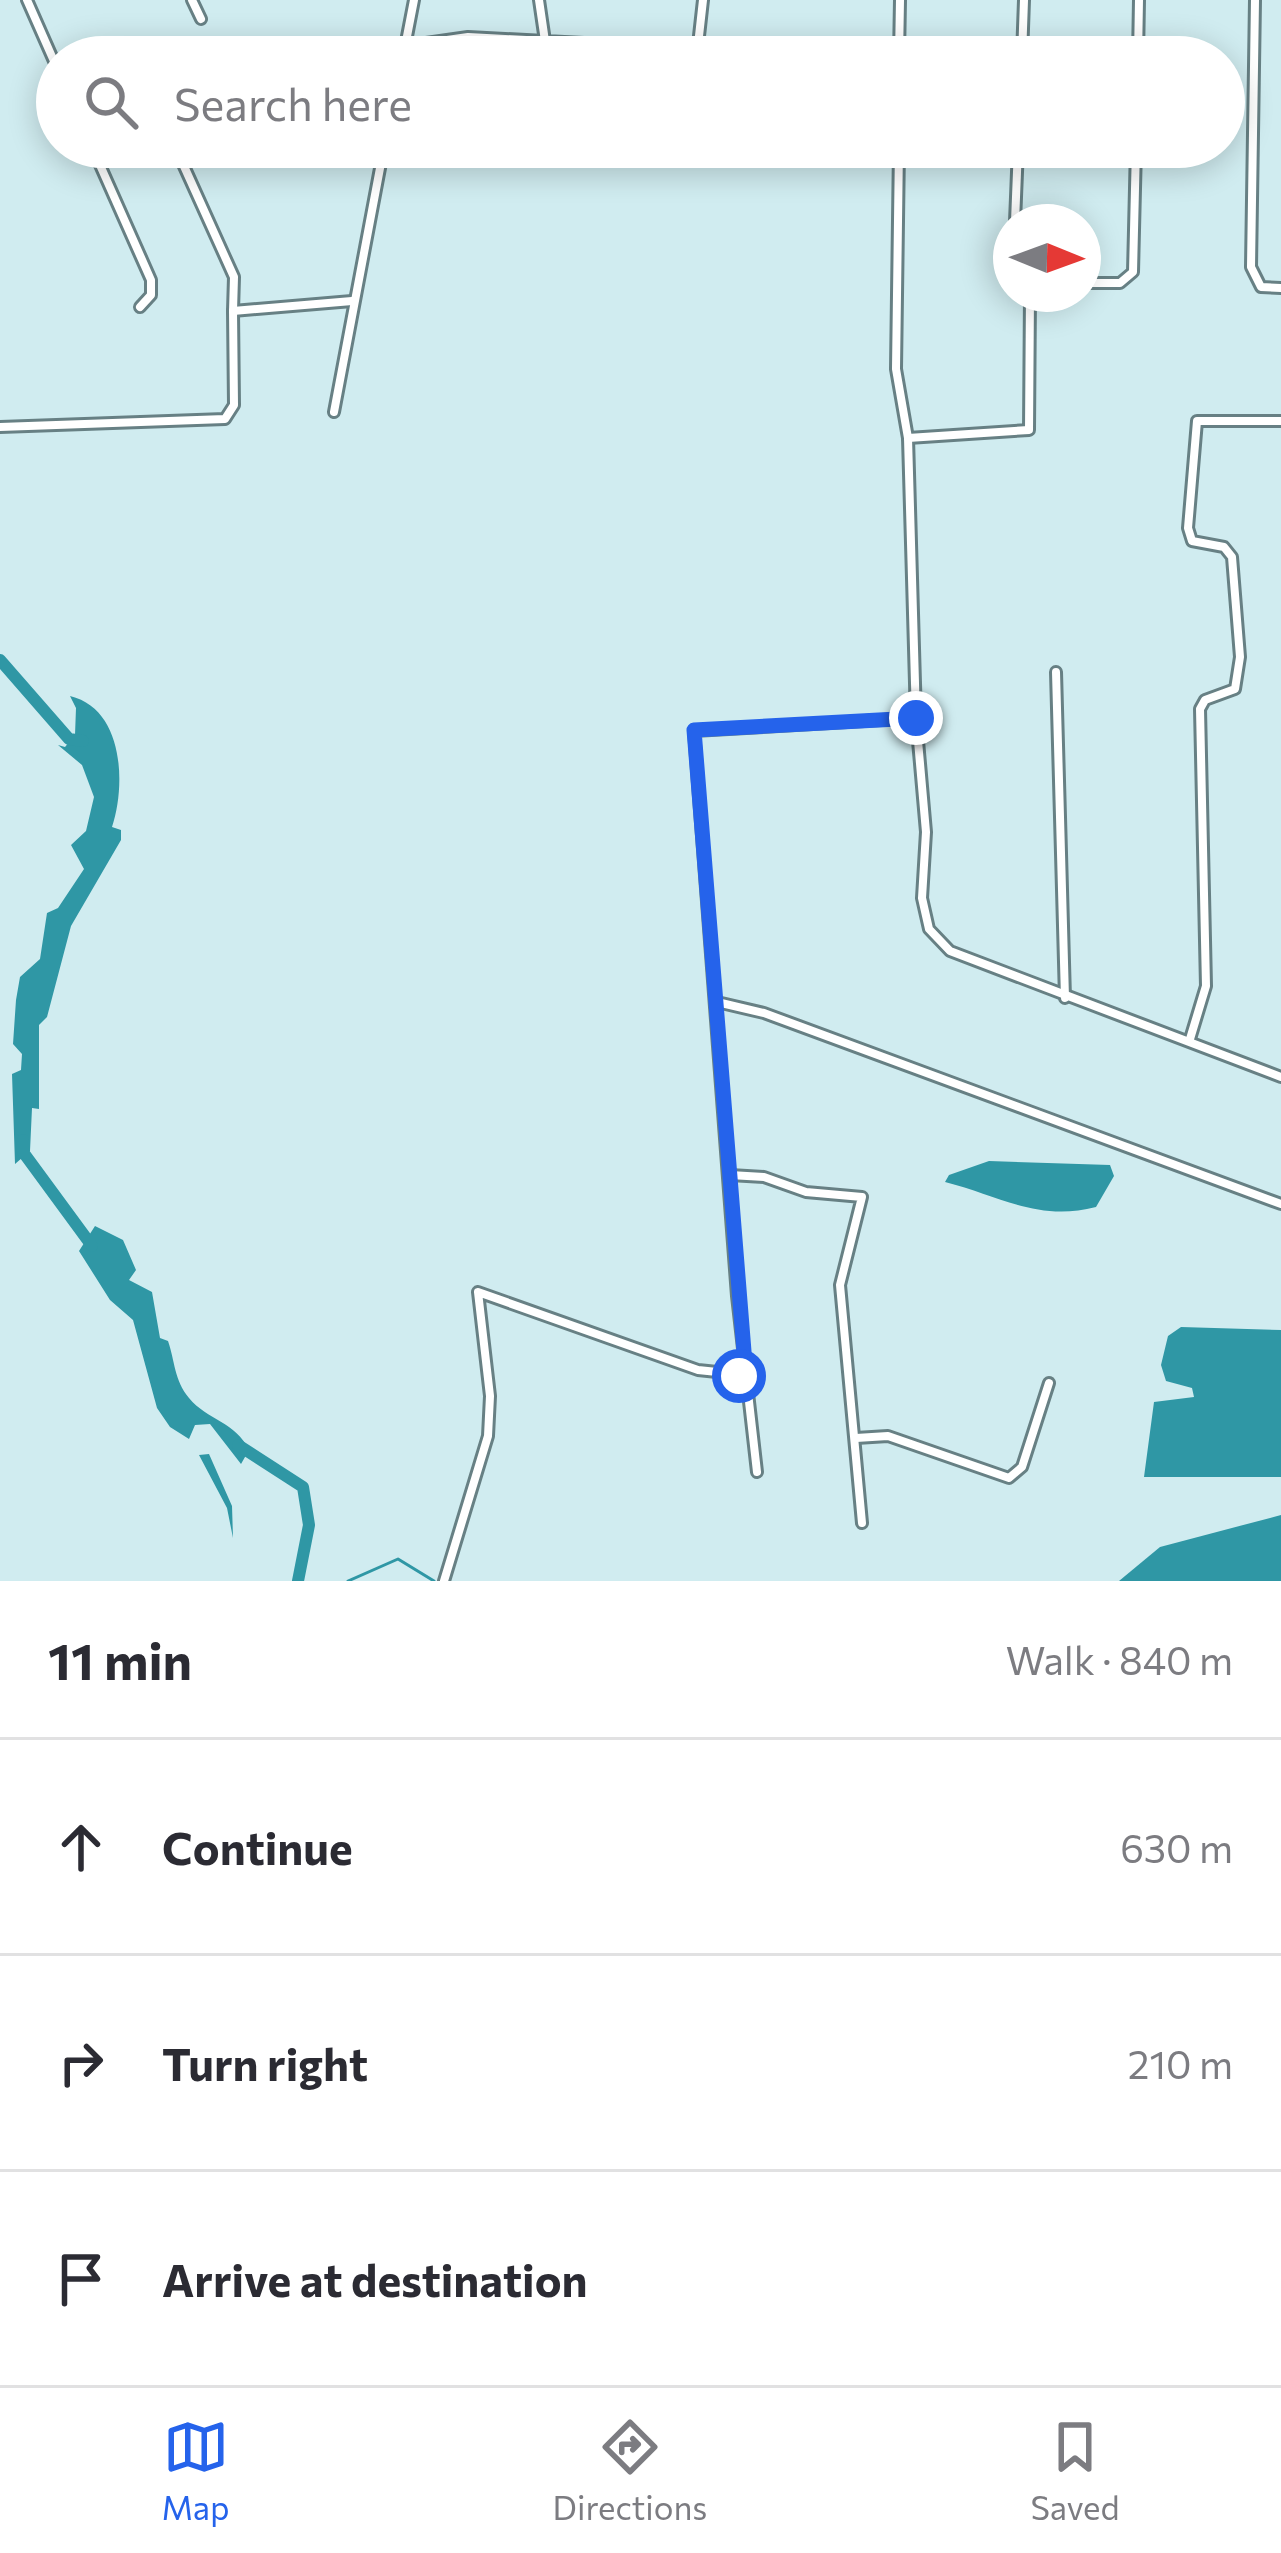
<!DOCTYPE html>
<html lang="en">
<head>
<meta charset="utf-8">
<style>
	body { margin:0; font-family:Commissioner,sans-serif; background:#f2f2f3; color:#2b2b33 }
	.compass { position:absolute; left:993px; top:204px; width:108px; height:108px; border-radius:50%; background:#fff; box-shadow:0 6px 30px #0003; rotate:91deg }
	.stop { position:absolute; width:36px; height:36px; margin:-27px; border:9px solid #2563eb; border-radius:50%; background:#fff }
	.stop.end { background:#2563eb; border-color:#fff; box-shadow:0 3px 12px #0008 }
	.list { margin:0; padding:0; list-style:none }
	h2 { display:flex; justify-content:space-between; align-items:center; height:156px; margin:0; padding:0 48px; font-size:51px }
	h2 small { font-size:39px; font-weight:400; color:#7c7c81 }
	.list li { display:grid; grid-template-columns:78px 1fr auto; gap:36px; align-items:center; box-sizing:border-box; height:216px; padding:0 48px; border-top:3px solid #e1e1e2 }
	.list b { display:block; font-size:45px; white-space:nowrap }
	.list em { font-size:39px; font-style:normal; color:#7c7c81 }
	.icon { flex:none; width:66px; height:66px; fill:none; stroke:currentColor; stroke-width:2; stroke-linecap:round; stroke-linejoin:round }
	.map { position:relative; flex:none; width:1281px; height:1581px; overflow:hidden }
	.search { position:absolute; background:#fff; box-shadow:0 6px 30px #0003; left:36px; right:36px; top:36px; height:132px; display:flex; align-items:center; gap:30px; box-sizing:border-box; padding:0 42px; border-radius:66px; color:#7c7c81; font-size:45px }
	.sheet { height:804px; background:#fff }
	nav { display:flex; justify-content:space-around; align-items:center; box-sizing:border-box; height:168px; border-top:3px solid #e1e1e2; background:#fff; font-size:33px; color:#7c7c81 }
	nav a { display:grid; justify-items:center; gap:6px }
	nav .on { color:#2563eb }
	.map>svg:first-child { display:block }
	.water { fill:#2f97a5 }
	.lines { fill:none; stroke-linecap:round; stroke-linejoin:round }
	.stream { stroke:#2f97a5; stroke-width:3 }
	.river { stroke:#2f97a5; stroke-width:12 }
	.street-casing { stroke:#678084; stroke-width:14 }
	.street { stroke:#fff; stroke-width:8 }
	.route { stroke:#2563eb; stroke-width:15 }
</style>
</head>
<body>
<div class="map">
<svg width="1281" height="1581" viewBox="0 0 1281 1581">
	<rect width="100%" height="100%" fill="#d0ecf0"/>
	<g class="water">
		<path d="M70,696C124,709 126,785 112,827L121,830V840L71,926L47,1017L39,1025V1109L32,1108L30,1151L15,1164L12,1074L21,1070L22,1054L13,1044L16,1000L20,977L40,959L47,913L58,908L84,869L71,845L86,831L94,797L82,765L58,745L65,747L75,735L76,708Z"/>
		<path d="M989,1161L1110,1165L1114,1176L1096,1207C1038,1222 1000,1196 945,1182L949,1175Z"/>
		<path d="M95,1226L123,1240L136,1270L129,1280L152,1292L160,1338L168,1341C175,1361 174,1380 189,1398C207,1420 236,1422 249,1450L241,1464L210,1424L195,1425L189,1439L170,1427L157,1408L133,1320L110,1300L79,1251Z"/>
		<polygon points="1181,1327 1281,1330 1281,1477 1144,1477 1154,1402 1194,1397 1192,1388 1166,1381 1161,1365 1168,1336"/>
		<polygon points="209,1454 232,1506 233,1538 227,1508 199,1455"/>
		<polygon points="1281,1515 1281,1581 1119,1581 1160,1547"/>
	</g>
	<g class="lines">
		<polyline class="stream" points="348,1581 398,1559 434,1581"/>
		<g class="river">
			<polyline points="0,660 69,739 83,741"/>
			<polyline points="23,1140 23,1152 92,1246"/>
			<polyline points="238,1445 303,1487 309,1525 298,1581"/>
		</g>
		<g class="street-casing">
			<g id="street">
				<polyline points="27,0 57,68"/>
				<polyline points="192,0 201,19"/>
				<polyline points="539,0 545,41 837,56 899,53"/>
				<polyline points="1255,0 1251,267 1261,287 1281,288"/>
				<polyline points="698,45 703,0"/>
				<polyline points="405,46 468,37 545,41"/>
				<polyline points="403,57 414,0"/>
				<polyline points="899,57 900,0"/>
				<polyline points="1022,57 1024,0"/>
				<polyline points="1138,57 1139,0"/>
				<polyline points="92,147 151,280 151,295 140,307"/>
				<polyline points="899,147 896,369 908,438 916,718 926,832 922,898 929,929 950,951 1281,1077"/>
				<polyline points="183,164 234,277 233,311"/>
				<polyline points="1015,222 1018,147"/>
				<polyline points="1083,283 1120,283 1133,272 1136,147"/>
				<polyline points="334,412 384,147"/>
				<polyline points="0,427 225,419 234,405 233,311 352,301"/>
				<polyline points="908,438 1029,430 1030,294"/>
				<polyline points="1056,672 1065,998"/>
				<polyline points="717,1002 764,1013 1281,1204"/>
				<polyline points="1190,1039 1206,986 1200,709 1205,700 1235,689 1240,657 1232,557 1224,547 1192,541 1188,528 1197,421 1281,421"/>
				<polyline points="730,1175 764,1177 806,1192 862,1197 840,1285 862,1523"/>
				<polyline points="856,1438 888,1436 1009,1478 1022,1467 1049,1383"/>
				<polyline points="757,1472 737,1296 694,731 916,718"/>
				<polyline points="444,1581 488,1436 490,1396 478,1292 698,1370 746,1375"/>
			</g>
		</g>
		<use href="#street" class="street"/>
	</g>
	<g class="lines">
		<polyline class="route" points="739,1376 746,1376 694,730 916,718"/>
	</g>
</svg>
<svg class="compass" viewBox="-18 -18 36 36"><path d="M0-13l5 13h-10z" fill="#e53935"/><path d="M0 13l5-13h-10z" fill="#7c7c81"/></svg>
<div class="stop" style="left:739px;top:1376px"></div>
<div class="stop end" style="left:916px;top:718px"></div>
<div class="search"><svg class="icon" aria-label="search" viewBox="0 0 24 24"><circle cx="10" cy="10" r="6"/><path d="M15 15l6 6"/></svg>Search here</div>
</div>
<section class="sheet">
<h2>11 min<small>Walk · 840 m</small></h2>
<ul class="list">
<li><svg class="icon" aria-label="ahead" viewBox="0 0 24 24"><path d="M12 20V5M6 11l6-6 6 6"/></svg><div><b>Continue</b></div><em>630 m</em></li>
<li><svg class="icon" aria-label="right" viewBox="0 0 24 24"><path d="M7 20v-9h11M14 6l5 5-5 5"/></svg><div><b>Turn right</b></div><em>210 m</em></li>
<li><svg class="icon" aria-label="arrive" viewBox="0 0 24 24"><path d="M6 21V4h12l-3 4 3 4H6"/></svg><div><b>Arrive at destination</b></div></li>
</ul>
</section>
<nav>
<a class="on"><svg class="icon" aria-label="map" viewBox="0 0 24 24"><path d="M3 6l6-2 6 2 6-2v14l-6 2-6-2-6 2zM9 4v14M15 6v14"/></svg>Map</a>
<a><svg class="icon" aria-label="directions" viewBox="0 0 24 24"><path d="M12 3l9 9-9 9-9-9zM9 14v-3h6M13 9l2 2-2 2"/></svg>Directions</a>
<a><svg class="icon" aria-label="saved" viewBox="0 0 24 24"><path d="M7 4h10v16l-5-4-5 4z"/></svg>Saved</a>
</nav>
</body>
</html>
